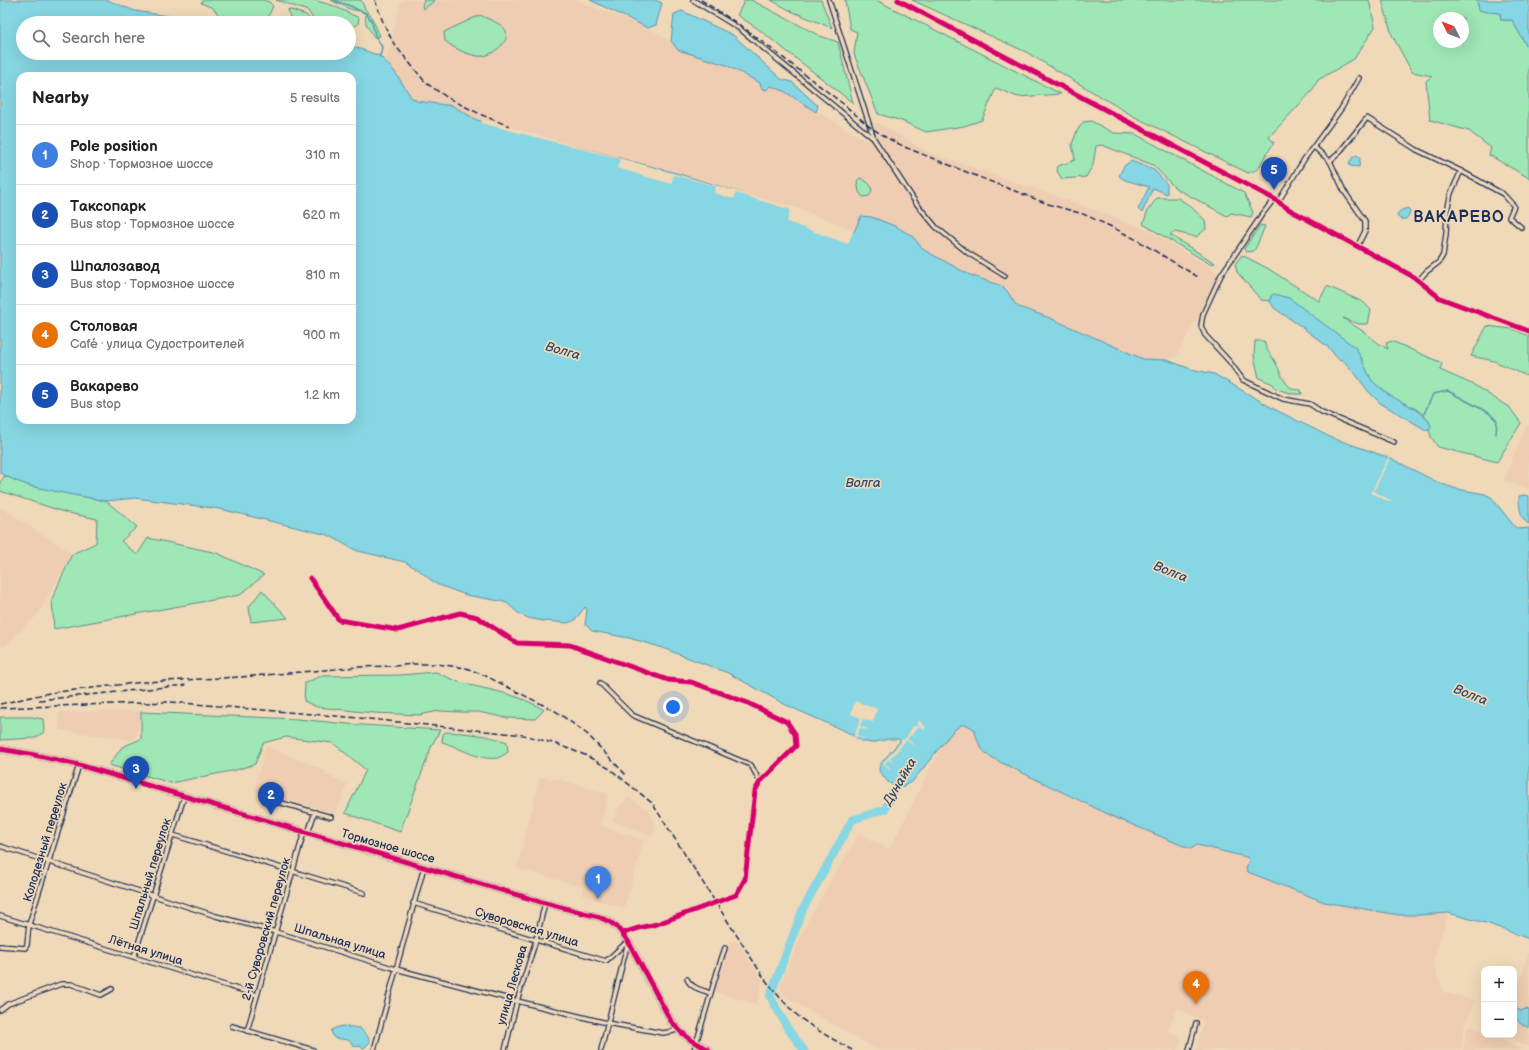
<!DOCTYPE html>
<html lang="en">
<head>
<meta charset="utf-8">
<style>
	body { margin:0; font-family:"Balsamiq Sans",sans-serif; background:#f6f6f6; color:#202124 }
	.controls { position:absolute; right:12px; bottom:12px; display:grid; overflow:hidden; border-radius:8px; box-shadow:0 4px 16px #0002 }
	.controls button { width:36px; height:36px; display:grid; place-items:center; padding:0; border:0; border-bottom:1px solid #e0e0e0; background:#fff; color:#202124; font:20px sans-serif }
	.compass { position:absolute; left:1433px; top:12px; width:36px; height:36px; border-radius:50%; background:#fff; box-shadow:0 4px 16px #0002; rotate:312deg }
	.you { position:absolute; left:673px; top:707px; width:14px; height:14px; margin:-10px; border:3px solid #fff; border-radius:50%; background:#1a73e8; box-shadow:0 0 0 6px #1a73e833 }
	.badge { display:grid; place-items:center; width:26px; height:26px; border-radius:50%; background:#111827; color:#fff; font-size:13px; font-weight:700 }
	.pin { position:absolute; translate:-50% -33px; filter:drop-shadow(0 1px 2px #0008) }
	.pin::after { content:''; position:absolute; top:21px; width:14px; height:12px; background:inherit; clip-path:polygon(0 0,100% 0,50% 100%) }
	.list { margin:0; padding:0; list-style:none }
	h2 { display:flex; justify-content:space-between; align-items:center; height:52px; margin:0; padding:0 16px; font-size:17px }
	h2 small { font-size:13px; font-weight:400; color:#757577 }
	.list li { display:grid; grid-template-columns:26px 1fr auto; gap:12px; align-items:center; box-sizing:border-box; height:60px; padding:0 16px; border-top:1px solid #e0e0e0 }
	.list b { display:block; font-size:15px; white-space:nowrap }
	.list p { margin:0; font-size:13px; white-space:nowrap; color:#757577 }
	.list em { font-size:13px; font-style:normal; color:#757577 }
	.icon { flex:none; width:22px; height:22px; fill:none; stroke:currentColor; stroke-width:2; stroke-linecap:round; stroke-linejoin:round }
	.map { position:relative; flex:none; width:1529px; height:1050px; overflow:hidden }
	.search { position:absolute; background:#fff; box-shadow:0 4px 16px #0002; left:16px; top:16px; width:340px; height:44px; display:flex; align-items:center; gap:10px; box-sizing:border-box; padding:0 14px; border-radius:22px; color:#757577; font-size:15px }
	.panel { position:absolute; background:#fff; box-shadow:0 4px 16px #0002; left:16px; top:72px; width:340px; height:352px; border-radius:12px }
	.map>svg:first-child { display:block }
	.built { fill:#eecdb2 }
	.green { fill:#9fe7b5; stroke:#5d8b8a; fill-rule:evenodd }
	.water { fill:#86d6e3; stroke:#5b93ae; fill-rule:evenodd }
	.pier { fill:#efd9b8 }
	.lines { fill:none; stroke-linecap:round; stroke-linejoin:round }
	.stream { stroke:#5b93ae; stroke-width:1.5 }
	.river { stroke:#86d6e3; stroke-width:8 }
	.minor-casing { stroke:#1b2f5e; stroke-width:6 }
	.tertiary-casing { stroke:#1b2f5e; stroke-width:8 }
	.minor { stroke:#efd9b8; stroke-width:3.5 }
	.tertiary { stroke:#efd9b8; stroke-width:4.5 }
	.rail { stroke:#1b2f5e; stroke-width:1.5; stroke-dasharray:6 3; stroke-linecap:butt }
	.cycleway-casing { stroke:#efd9b8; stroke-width:8 }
	.cycleway { stroke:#d6006c; stroke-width:5 }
	.labels { text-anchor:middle; stroke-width:3.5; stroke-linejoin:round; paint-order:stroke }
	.street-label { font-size:12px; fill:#1b2f5e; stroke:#efd9b8 }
	.water-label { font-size:13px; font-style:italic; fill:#2b4872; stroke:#efd9b8 }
	.district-label { font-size:16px; font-weight:bold; letter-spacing:1px; fill:#1b2f5e; stroke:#efd9b8 }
</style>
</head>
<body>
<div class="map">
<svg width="1529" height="1050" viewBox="0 0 1529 1050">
	<rect width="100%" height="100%" fill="#efd9b8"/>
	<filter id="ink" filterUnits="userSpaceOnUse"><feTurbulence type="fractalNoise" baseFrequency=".025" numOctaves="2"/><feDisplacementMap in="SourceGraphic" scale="8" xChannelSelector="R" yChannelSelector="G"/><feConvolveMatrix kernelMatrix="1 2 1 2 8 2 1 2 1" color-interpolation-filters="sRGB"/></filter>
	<g filter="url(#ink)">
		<g class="built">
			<polygon points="404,0 575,0 648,28 671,41 726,65 760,83 784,91 866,141 876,122 928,152 1075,203 1148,230 1216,271 1218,279 1176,357 1161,359 1143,359 1050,318 1019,307 1002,286 970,275 924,250 912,236 854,232 578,147 477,120 448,105 417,101 411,97 386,61 400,4"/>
			<polygon points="1527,425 1529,426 1529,489 1503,481"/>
			<polygon points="0,507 72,554 38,614 6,645 0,647"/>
			<polygon points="141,711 137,735 133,740 59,730 59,712"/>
			<polygon points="961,725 967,725 974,729 978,743 986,754 1067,795 1116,818 1191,849 1197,845 1246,857 1249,860 1246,868 1248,872 1308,897 1324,902 1399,915 1420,915 1448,913 1433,963 1443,992 1476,1000 1465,1023 1460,1050 1196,1050 1204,1021 1177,1008 1168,1030 1181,1039 1178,1050 878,1050 784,996 780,986 807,922 859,834 890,849 946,737 957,726"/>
			<polygon points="266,746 326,771 325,775 347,783 339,806 337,806 335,813 254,791"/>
			<polygon points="540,777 562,780 608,794 600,826 644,840 624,908 582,895 583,887 517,868"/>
			<polygon points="629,797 649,811 655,826 652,836 613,821 619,807"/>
			<polygon points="730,941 739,943 762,981 757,1004 715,992"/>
			<polygon points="1529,951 1529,1047 1504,1035 1514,1035 1514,990 1519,984"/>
			<polygon points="1468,1025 1484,1032 1484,1035 1492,1035 1524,1050 1463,1050"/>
		</g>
		<g class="green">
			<polygon points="203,0 263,0 269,2 273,6 268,17 284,23 204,23 196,21 222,19 213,8 201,3"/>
			<polygon points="276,0 314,0 334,6 359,18 358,24 349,29 349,23 316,23 308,11"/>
			<path d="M331,0H361L365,9L371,16L380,36L374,38C371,30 363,24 366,15L363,11C351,11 342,6 331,0Z"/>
			<polygon points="424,0 435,0 424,9 422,6"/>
			<polygon points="745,0 751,0 820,36 838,42 853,103 757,28 737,15"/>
			<polygon points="771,0 821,0 832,28 791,11"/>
			<polygon points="845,0 876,0 1061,94 1018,97 996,88 982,120 964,126 926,132 902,121 878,114 854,54 857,32 850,29"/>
			<path d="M912,0H1369L1375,27L1354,59L1318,80L1311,92L1269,137L1274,143C1271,147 1268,152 1265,156C1259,167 1261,169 1248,173L1133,116L1026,52Z"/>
			<path d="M1382,0H1477L1479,10L1500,13L1501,20H1512L1526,45L1529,47V178L1489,155L1491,148L1469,131L1430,120L1426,81L1432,76L1412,72L1392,35ZM1439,18H1463V42H1439Z"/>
			<polygon points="288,9 306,15 312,21 309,23 291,23"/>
			<path d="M480,15C486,18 494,21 499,24C518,35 497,53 484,56C473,58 453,48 445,41L444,32Z"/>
			<polygon points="1091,121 1114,133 1135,134 1244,193 1253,212 1251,217 1231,213 1227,216 1175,188 1153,165 1102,145 1096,146 1093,165 1086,177 1062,179 1057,171 1058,166 1075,160 1072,144 1077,131 1083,122"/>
			<path d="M860,178C868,182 876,187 869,196L863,197L859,192L857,181Z"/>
			<polygon points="1157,198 1178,198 1190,206 1205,220 1206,229 1196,237 1175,232 1170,235 1215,263 1210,264 1143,224 1148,210"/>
			<polygon points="1260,225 1265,226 1258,243 1254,251 1246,252 1244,249"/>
			<path d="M1242,255L1267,268L1319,301L1327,286L1363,302L1371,310L1368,324H1359L1343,318L1367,334L1378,343L1388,349L1386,343L1392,341L1442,363L1440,370L1474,385L1510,408L1521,423L1497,462L1438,447L1431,437L1429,429L1431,426C1425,409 1404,404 1390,396C1384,392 1377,387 1373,382C1366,376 1364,365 1361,357L1271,296L1270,301L1261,300L1237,272L1235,264Z"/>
			<polygon points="1487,326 1512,329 1529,336 1529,377 1494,361 1471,356"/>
			<path d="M1255,341H1264C1267,352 1269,351 1274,360C1279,368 1282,380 1290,387C1293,390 1297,390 1301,390L1302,394H1294L1276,389L1273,384L1259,378L1254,356Z"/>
			<polygon points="5,476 30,486 106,501 137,527 121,541 137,555 148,538 217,553 264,575 240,595 54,629 52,599 72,554 96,543 97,519 64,512 0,491 0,482"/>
			<polygon points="262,590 288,618 251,622 249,607"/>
			<path d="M436,672C445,676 453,680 462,683C492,691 517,693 544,710L535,719L507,718L478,712H461L439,711L419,715L374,713L317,707L304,701L305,683L321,676L401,675Z"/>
			<polygon points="141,712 297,719 348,724 440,730 432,745 400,832 345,813 366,770 333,743 286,737 263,743 255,764 236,770 171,783 109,765 122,747 141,739"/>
			<polygon points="0,717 32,717 43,719 44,732 35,738 0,740"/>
			<path d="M446,732C467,733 488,735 507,742L508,752C505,754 501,757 497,758C479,761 459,747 442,742L443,734Z"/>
		</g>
		<g class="water">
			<path d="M0,0H107L135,11L168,16L204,23H23V53H349V45L352,46L380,56L395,72L411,97L417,101L453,106L477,120L676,173L742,193L854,232L861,216L872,217L897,227L912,236L924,250L970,275L1002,286L1007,291L1016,305L1019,307L1050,318L1143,359L1167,360L1191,369L1214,374L1274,409L1330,437L1390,458L1439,483L1457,489L1485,494L1491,497L1515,527L1520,529L1529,528V939L1489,924L1448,913L1420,915H1399L1324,902L1248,872L1246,869L1249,859L1246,857L1197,845L1191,849L1116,818L1000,762C982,752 980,750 974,729L967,725H961L953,731L912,782L901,787H896L888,782L879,771V768L882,762L900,741L899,739H888L872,743L861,741L847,732L786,705L728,673L657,646L629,638L592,631L585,624L587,610L585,607L575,620L568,623L544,621L528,618L518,613L507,603L500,601L466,595L436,584L420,571L405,562L358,551C347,547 339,540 328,535L220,509L135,498L106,501L63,493L30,486L14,480L0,473ZM20,76H352V420H20Z"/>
			<polygon points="590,0 655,0 662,3 656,25 648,28"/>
			<polygon points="1477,0 1529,0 1529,47 1526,45 1512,20 1501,20 1500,13 1487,12 1479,10"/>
			<polygon points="682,11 733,35 781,79 792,82 818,106 816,112 784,91 771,86 766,90 761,88 760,83 726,65 678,50 671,41 674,14"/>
			<polygon points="1357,155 1360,159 1359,167 1350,166 1349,163 1353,157"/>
			<polygon points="1131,161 1154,170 1167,184 1167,194 1153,188 1142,213 1138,209 1149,187 1125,180 1119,176 1124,166"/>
			<path d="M1409,208L1410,213L1406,219H1400L1397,216C1399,210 1403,209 1409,208Z"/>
			<polygon points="1274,294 1289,298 1356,348 1372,381 1389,395 1412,407 1429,421 1431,426 1429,429 1426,430 1380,403 1368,391 1357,376 1343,360 1338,359 1328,347 1302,327 1274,308 1270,301 1271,296"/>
			<path d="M1524,495L1529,496V524C1520,520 1519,505 1519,496Z"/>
			<path d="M1514,1007L1520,1011L1526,1009L1529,1010V1028C1523,1026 1520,1021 1514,1019Z"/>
			<path d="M343,1026L360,1028L368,1037L370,1042L364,1048L359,1046C352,1048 353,1043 348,1040C344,1039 338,1039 334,1038L331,1031L335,1028Z"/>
		</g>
		<g class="pier">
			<polygon points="482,119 800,209 854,230 848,244 787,222 790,210 736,193 734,199 714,193 716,186 674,175 671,184 617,168 620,159 481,123"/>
			<polygon points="1389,456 1391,456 1374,491 1392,501 1392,503 1371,493"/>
			<polygon points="855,701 877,709 873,722 863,719 860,726 868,729 868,730 860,728 857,735 864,738 864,739 856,736 855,740 853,739 861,718 851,714"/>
			<polygon points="919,721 926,727 924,729 919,726 912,734 916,738 911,735 907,739 913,744 912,745 906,740 895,754 890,758 893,761 892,762 889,759 885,763 891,769 890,770 882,762 884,762 902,741 900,740 903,740 906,738 913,726 917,727 918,725 917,723"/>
		</g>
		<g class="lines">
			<g class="stream">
				<path d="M334,0C339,3 345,4 350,6C356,8 360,12 366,13L372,22L375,35L382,47L380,57"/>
				<polyline points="1423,416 1433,394 1448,391 1489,413 1497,421 1496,434"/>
			</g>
			<polyline class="river" points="804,1050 788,1029 770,996 803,909 852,820 885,809 901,777"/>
			<g class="minor-casing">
				<g id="minor">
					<polyline points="693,0 740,29 873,138"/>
					<polyline points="829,0 874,139 916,203 936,227 968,253 1005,276"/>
					<polyline points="898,0 1274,199 1290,210 1414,277 1440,298 1529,331"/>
					<polyline points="1314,147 1330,161 1344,191 1365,221 1365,231 1357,247"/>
					<polyline points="1330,161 1338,154 1367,118 1417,150 1461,171 1503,194 1514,206 1509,217 1521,227"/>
					<polyline points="1274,199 1261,216 1221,275 1203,314 1201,326 1205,335 1229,361 1243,380 1283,399 1310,404 1322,412 1394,442"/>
					<polyline points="1278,202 1305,158 1341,109 1359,78"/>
					<polyline points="1418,281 1426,272 1439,262 1443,255 1446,234 1447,211 1451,193 1461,171"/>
					<polyline points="310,578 339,620 398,630 460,613 477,617 517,643 570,645 668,680 691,682 748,703 787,722 795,734 796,746 760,782 755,791 745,879 736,895 657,924 639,928 623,933"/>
					<polyline points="600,683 632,715 751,765 760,782"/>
					<polyline points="264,798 331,817"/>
					<polyline points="308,833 315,812"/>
					<polyline points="173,835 364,893"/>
					<polyline points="0,846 216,916 276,932 396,969 517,1001 607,1023 663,1033 674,1031 677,1027"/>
					<polyline points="413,903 606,961 628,941"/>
					<polyline points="0,916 257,995"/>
					<polyline points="0,946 25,948 27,945 29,924 79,765"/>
					<polyline points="134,957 184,797"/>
					<path d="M687,979C691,988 702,990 710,993"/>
					<polyline points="0,1010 8,1004 61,984 71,984 101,995 112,989"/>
					<polyline points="232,1026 313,1050"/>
					<polyline points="247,1031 304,832"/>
					<polyline points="374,1050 424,867"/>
					<polyline points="505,1050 517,1001 536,940 545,903"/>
					<polyline points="601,1050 628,942"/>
					<path d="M694,1050C705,1016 713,982 725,948"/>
					<polyline points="1189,1050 1196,1023"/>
				</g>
			</g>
			<g class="tertiary-casing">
				<polyline id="tertiary" points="0,749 30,754 79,765 545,903 599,917 610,922 617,927 628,941 671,1021 681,1032 691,1040 709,1050"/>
			</g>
			<use href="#minor" class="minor"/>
			<use href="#tertiary" class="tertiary"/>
			<g class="rail">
				<polyline points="375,0 383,22 394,44 426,83 448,98 482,115 509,126"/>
				<polyline points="701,0 743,27 842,103 870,127 887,138 907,148 979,177 1048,204 1083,214 1112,227 1137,240 1198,277"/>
				<polyline points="39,700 186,685"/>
				<polyline points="0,704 49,693 144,682 240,677 359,667 395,666 412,664 437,664 466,668 486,676 557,712 587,734 626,775"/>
				<path d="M0,708L170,702L359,718L524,735L556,744L585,755L610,769L652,803L764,978C774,991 785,1004 797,1015C813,1029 833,1039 852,1050"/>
			</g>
			<g class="cycleway-casing">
				<g id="cycleway">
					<polyline points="898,0 1274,199 1290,210 1414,277 1440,298 1529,331"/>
					<polyline points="310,578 339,620 398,630 460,613 477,617 517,643 570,645 668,680 691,682 748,703 787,722 795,734 796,746 760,782 755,791 745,879 736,895 657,924 639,928 623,933"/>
					<polyline points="0,749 30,754 79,765 545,903 599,917 610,922 617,927 628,941 671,1021 681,1032 691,1040 709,1050"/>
				</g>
			</g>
			<use href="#cycleway" class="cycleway"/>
		</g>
	</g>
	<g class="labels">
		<g class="street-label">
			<text transform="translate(45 842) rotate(-73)" y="4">Колодезный переулок</text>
			<text transform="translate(388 846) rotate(16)" y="4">Тормозное шоссе</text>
			<text transform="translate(150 874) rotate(-73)" y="4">Шпальный переулок</text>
			<text transform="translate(527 927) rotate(17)" y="4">Суворовская улица</text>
			<text transform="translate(266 929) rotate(-74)" y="4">2-й Суворовский переулок</text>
			<text transform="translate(340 941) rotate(17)" y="4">Шпальная улица</text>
			<text transform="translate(146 950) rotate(17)" y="4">Лётная улица</text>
			<text transform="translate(512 985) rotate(-74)" y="4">улица Лескова</text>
		</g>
		<g class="water-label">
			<text transform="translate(563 350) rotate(16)" y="5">Волга</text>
			<text x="863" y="487">Волга</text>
			<text transform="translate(1171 571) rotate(22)" y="5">Волга</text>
			<text transform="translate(1471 694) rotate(22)" y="5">Волга</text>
			<text transform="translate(899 781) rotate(-59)" y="5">Дунайка</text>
		</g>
		<g class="district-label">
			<text x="1459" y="222">ВАКАРЕВО</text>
		</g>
	</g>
</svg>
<div class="controls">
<button>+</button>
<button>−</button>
</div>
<svg class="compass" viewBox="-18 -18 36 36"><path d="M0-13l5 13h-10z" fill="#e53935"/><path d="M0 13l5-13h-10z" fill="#757577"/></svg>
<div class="you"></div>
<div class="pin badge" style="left:598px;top:899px;background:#3f7fe0">1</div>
<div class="pin badge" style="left:271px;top:815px;background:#1a4fb4">2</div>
<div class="pin badge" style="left:136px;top:789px;background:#1a4fb4">3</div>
<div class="pin badge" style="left:1196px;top:1004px;background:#e8710a">4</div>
<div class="pin badge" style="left:1274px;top:190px;background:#1a4fb4">5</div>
<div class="search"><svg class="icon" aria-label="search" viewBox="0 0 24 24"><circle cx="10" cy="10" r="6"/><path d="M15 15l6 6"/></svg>Search here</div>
<section class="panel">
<h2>Nearby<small>5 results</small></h2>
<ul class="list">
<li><span class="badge" style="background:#3f7fe0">1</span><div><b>Pole position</b><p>Shop · Тормозное шоссе</p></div><em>310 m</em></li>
<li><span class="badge" style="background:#1a4fb4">2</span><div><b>Таксопарк</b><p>Bus stop · Тормозное шоссе</p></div><em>620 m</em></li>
<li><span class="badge" style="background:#1a4fb4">3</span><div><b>Шпалозавод</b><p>Bus stop · Тормозное шоссе</p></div><em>810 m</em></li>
<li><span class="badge" style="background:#e8710a">4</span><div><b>Столовая</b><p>Café · улица Судостроителей</p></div><em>900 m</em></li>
<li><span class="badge" style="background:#1a4fb4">5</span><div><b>Вакарево</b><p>Bus stop</p></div><em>1.2 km</em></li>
</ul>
</section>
</div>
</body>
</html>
